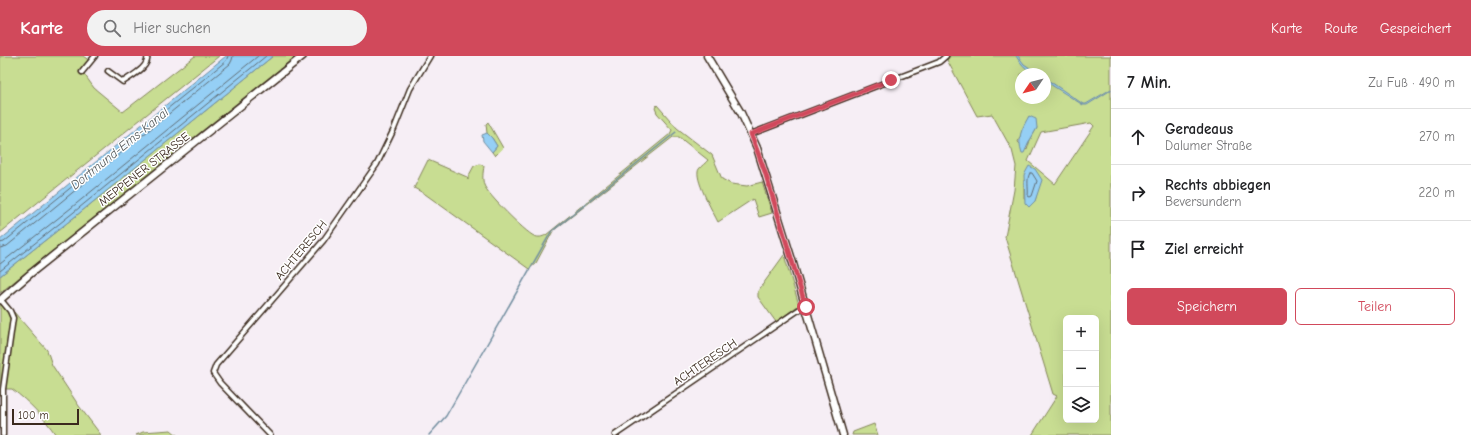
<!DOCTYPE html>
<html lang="de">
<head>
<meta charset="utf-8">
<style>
	body { margin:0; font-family:"Comic Neue",sans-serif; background:#f2f2f2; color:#202124 }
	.controls { position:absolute; right:12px; bottom:12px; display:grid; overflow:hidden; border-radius:6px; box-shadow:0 4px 16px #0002 }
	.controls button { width:36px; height:36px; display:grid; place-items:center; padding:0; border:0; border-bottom:1px solid #e0e0e0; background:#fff; color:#202124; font:20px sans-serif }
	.compass { position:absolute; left:1015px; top:12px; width:36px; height:36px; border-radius:50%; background:#fff; box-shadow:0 4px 16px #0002; rotate:235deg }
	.scale { position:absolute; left:12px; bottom:10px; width:67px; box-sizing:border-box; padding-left:4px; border:2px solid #3b2a1e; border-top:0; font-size:11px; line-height:14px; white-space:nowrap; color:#3b2a1e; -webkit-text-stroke:3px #fff; paint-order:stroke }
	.stop { position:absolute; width:12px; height:12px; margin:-9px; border:3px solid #d1495b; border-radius:50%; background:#fff }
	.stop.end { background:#d1495b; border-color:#fff; box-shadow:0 1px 4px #0008 }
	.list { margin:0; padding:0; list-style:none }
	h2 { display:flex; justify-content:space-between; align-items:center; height:52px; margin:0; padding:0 16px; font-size:17px }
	h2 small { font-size:13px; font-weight:400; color:#757577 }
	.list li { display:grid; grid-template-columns:26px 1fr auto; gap:12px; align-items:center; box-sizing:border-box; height:56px; padding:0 16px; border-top:1px solid #e0e0e0 }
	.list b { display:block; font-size:15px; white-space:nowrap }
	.list p { margin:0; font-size:13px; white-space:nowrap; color:#757577 }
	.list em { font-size:13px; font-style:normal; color:#757577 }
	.actions { display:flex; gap:8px; padding:12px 16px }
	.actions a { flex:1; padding:9px 0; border:1px solid #d1495b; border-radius:6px; text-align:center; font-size:14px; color:#d1495b }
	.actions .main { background:#d1495b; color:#fff }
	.icon { flex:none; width:22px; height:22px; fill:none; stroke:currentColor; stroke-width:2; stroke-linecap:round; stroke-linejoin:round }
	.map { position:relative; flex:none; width:1111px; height:379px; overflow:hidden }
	header { display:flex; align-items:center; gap:24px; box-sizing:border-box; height:56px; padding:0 20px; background:#d1495b; color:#fff }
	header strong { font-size:19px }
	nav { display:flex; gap:22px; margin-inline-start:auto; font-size:14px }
	.search { width:280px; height:36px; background:#f2f2f2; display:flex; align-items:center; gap:10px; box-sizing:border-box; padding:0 14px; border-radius:22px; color:#757577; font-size:15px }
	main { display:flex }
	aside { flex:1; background:#fff }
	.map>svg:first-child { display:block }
	.green { fill:#c8dd92; stroke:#828458; fill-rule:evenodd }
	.water { fill:#95cff5; stroke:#718d9f }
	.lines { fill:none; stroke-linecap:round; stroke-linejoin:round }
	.shore { stroke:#5f6c74; stroke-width:1 }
	.stream { stroke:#718d9f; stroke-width:1.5 }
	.minor-casing { stroke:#3b2a1e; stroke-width:7 }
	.secondary-casing { stroke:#3b2a1e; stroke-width:9 }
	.minor { stroke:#fff; stroke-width:4 }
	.secondary { stroke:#fff; stroke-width:6 }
	.route { stroke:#d1495b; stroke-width:5 }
	.labels { text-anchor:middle; stroke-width:3; stroke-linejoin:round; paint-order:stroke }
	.street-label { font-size:12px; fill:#3b2a1e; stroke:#fff }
	.water-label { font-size:13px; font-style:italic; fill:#565c5e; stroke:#fff }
</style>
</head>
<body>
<header>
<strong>Karte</strong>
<div class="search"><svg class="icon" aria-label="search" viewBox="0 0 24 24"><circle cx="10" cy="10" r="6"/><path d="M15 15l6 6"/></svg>Hier suchen</div>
<nav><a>Karte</a><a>Route</a><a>Gespeichert</a></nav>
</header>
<main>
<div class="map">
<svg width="1111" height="379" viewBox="0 0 1111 379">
	<rect width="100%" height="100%" fill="#f6eef5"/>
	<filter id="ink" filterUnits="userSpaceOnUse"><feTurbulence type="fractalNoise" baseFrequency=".025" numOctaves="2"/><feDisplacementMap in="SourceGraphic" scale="8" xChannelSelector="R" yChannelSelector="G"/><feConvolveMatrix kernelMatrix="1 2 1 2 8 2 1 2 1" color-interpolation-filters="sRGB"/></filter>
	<g filter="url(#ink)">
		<g class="green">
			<polygon points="0,0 83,0 90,5 82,15 94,32 123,56 195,0 219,0 0,177"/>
			<polygon points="273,0 296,0 0,237 0,220 77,159"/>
			<path d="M950,0H1111V379H1032L1057,340L1053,338L1005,181L1014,134L1016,110L1012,94L992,58L977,60L947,4ZM1021,18H1045V42H1021ZM1029,60L1037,72L1030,84L1027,94L1018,86ZM1091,67L1094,70L1055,128L1028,105L1041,76ZM1024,124L1037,137L1035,145L1024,142ZM1066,262H1096V364H1066Z"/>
			<path d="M657,49L677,72L712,99L722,123L731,128L747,130L762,126L772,157L759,161L753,143L718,166C713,156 693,121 699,113C701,110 706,107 708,104L679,81H673L553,175L536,207L529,213L425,138L414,132L428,104L467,121L468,124V121L474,110L480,108L484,110C483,117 482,122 484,129C487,138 525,176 534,180C539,182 542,181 546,179L670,78L672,74L657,57L655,52Z"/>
			<polygon points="488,66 503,92 495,100 492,96 497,90 492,82 487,77 486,68"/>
			<polygon points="784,199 799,249 776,266 758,241 758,235"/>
			<path d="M0,240L47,294L52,309L79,350L101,379H56C43,360 30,347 12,333H5L0,340Z"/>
			<polygon points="874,368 878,379 852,379 853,376"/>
			<polygon points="171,374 177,379 136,379 143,376"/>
		</g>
		<g class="water">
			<polygon points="226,0 273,0 77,159 0,220 0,184"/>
			<path d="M1016,0H1018L1024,8L1039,18C1029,18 1021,8 1016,0Z"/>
			<polygon points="1045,22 1083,48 1086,48 1111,33 1111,34 1087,49 1083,49 1045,25"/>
			<path d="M1029,60L1036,63L1037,72L1030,84L1024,97H1022C1017,82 1021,74 1029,60Z"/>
			<polygon points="487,77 492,82 497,90 492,96 483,85 482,79"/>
			<polygon points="1029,110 1035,113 1042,124 1035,145 1029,151 1025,147 1024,119"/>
		</g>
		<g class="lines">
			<g class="shore">
				<path d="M1030,117H1032L1037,125L1032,140L1030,141L1028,140C1029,132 1026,123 1030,117Z"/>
				<polyline points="0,187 4,186 226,5 228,0"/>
				<polyline points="0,192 7,190 230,8 232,4 233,0"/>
				<polyline points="0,208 71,152 258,0"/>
				<polyline points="0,215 74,156 266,0"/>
			</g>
			<polyline class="stream" points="429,379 446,360 551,176 676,76"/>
			<g class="minor-casing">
				<g id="minor">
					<path d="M108,15L123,26C131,20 150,11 147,0"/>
					<polyline points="82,16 95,0"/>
					<polyline points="751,78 939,6 946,0"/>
					<polyline points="1,244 10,255 13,262 3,333 3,379"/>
					<polyline points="270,379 220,327 213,317 216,309 323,185 377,108 394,73 410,33 430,0"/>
					<polyline points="615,379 800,253 806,251"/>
				</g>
			</g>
			<g class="secondary-casing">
				<g id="secondary">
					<polyline points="707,0 741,57 757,92 792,204 843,379"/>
					<polyline points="0,244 30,218 303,0"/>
				</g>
			</g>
			<use href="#minor" class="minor"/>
			<use href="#secondary" class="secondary"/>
		</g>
	</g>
	<g class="lines" filter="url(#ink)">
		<polyline class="route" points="806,251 765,116 751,78 891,24"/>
	</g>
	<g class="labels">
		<g class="street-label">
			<text transform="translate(144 113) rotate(-38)" y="4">MEPPENER STRASSE</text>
			<text transform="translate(301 194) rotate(-50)" y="4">ACHTERESCH</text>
			<text transform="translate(705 306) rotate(-34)" y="4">ACHTERESCH</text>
		</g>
		<g class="water-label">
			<text transform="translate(119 92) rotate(-39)" y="5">Dortmund-Ems-Kanal</text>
		</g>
	</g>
</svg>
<div class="controls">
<button>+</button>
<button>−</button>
<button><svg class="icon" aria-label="layers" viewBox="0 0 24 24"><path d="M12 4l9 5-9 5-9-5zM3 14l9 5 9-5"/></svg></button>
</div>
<svg class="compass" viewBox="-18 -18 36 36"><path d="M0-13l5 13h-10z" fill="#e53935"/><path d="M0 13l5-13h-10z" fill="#757577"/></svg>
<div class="scale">100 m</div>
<div class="stop" style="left:806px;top:251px"></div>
<div class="stop end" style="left:891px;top:24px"></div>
</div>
<aside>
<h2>7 Min.<small>Zu Fuß · 490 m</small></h2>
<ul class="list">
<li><svg class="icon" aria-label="ahead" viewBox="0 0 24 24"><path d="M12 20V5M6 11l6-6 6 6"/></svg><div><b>Geradeaus</b><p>Dalumer Straße</p></div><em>270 m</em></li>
<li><svg class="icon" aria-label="right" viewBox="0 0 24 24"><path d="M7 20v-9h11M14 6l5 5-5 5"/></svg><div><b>Rechts abbiegen</b><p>Beversundern</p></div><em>220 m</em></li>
<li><svg class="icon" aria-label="arrive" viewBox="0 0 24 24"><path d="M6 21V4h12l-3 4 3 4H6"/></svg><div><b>Ziel erreicht</b></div></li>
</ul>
<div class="actions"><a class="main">Speichern</a><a>Teilen</a></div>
</aside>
</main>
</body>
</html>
